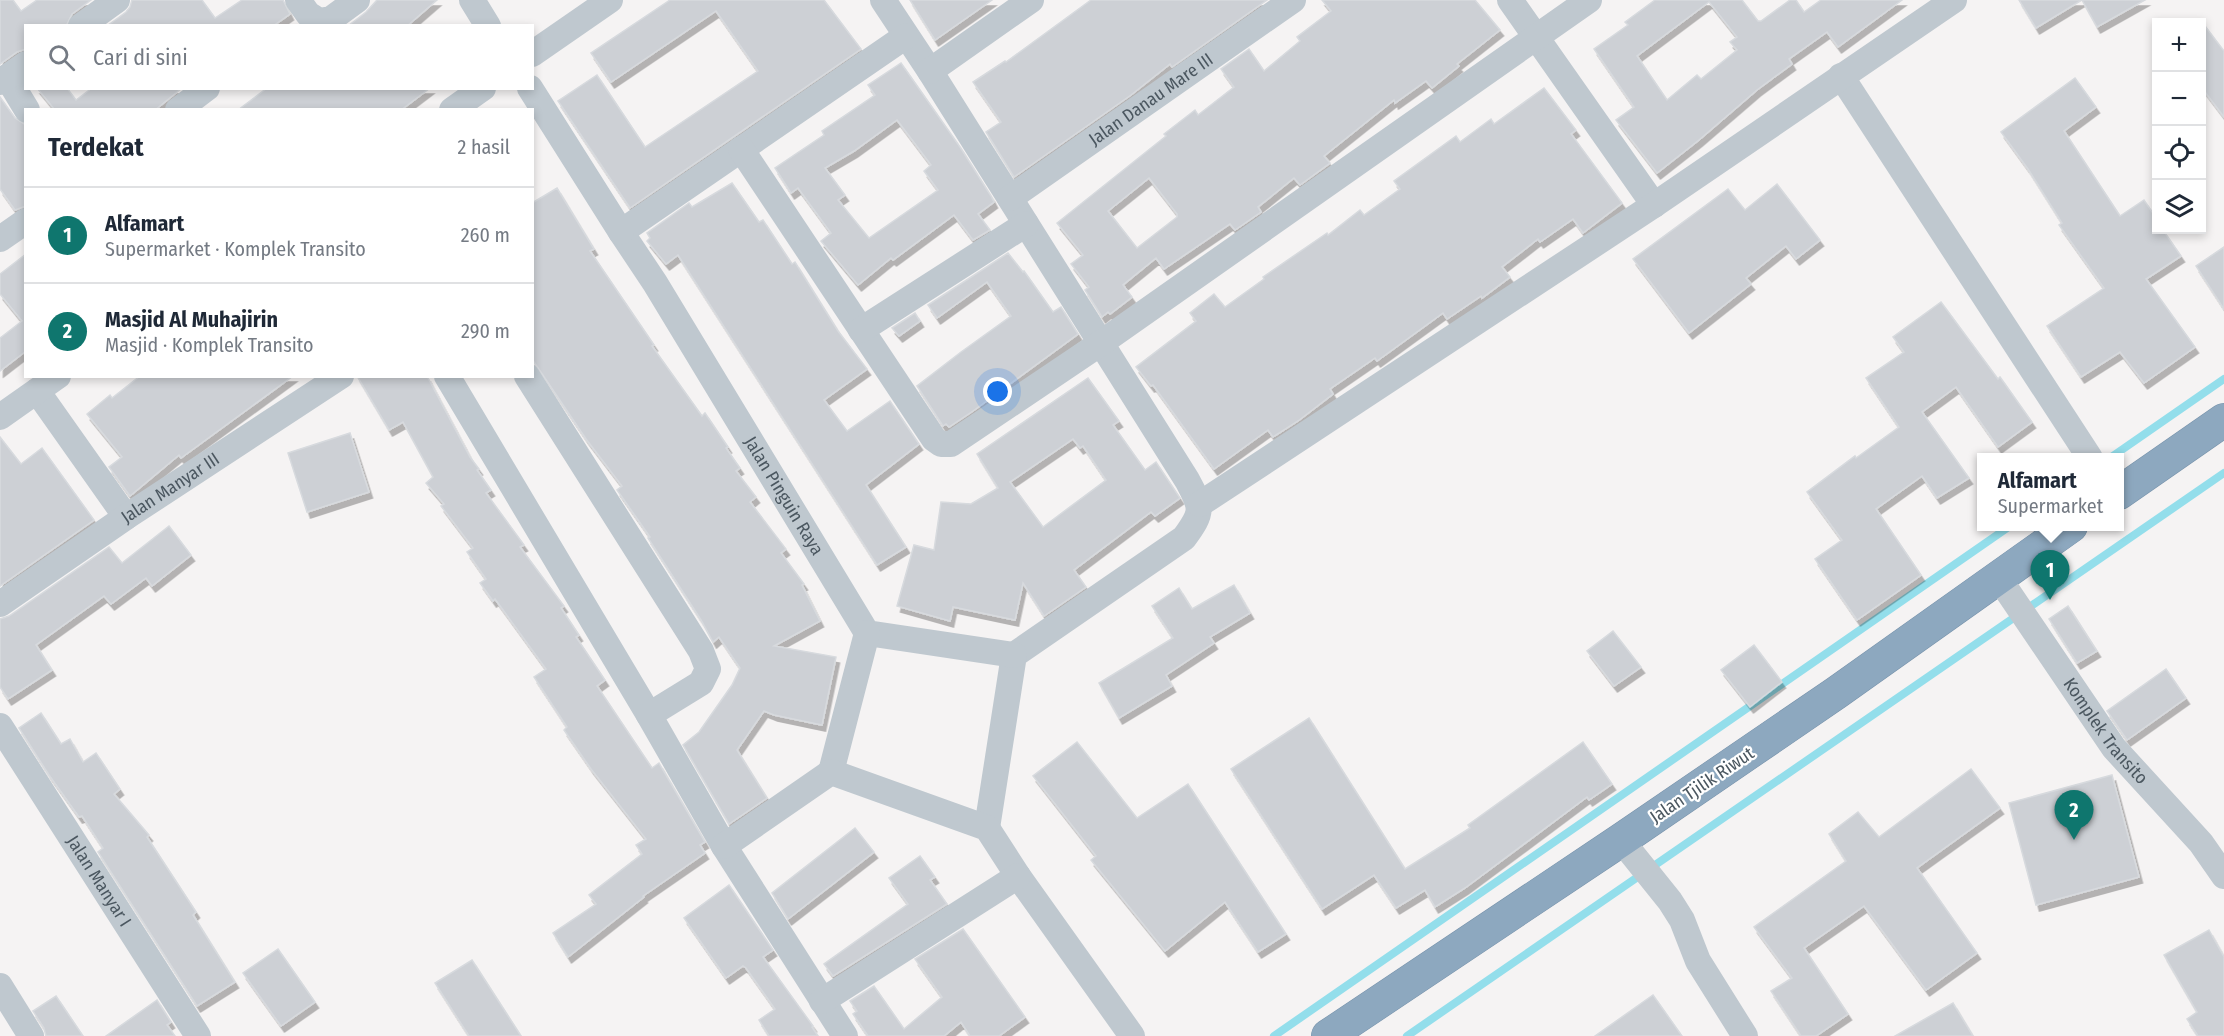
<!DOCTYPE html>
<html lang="id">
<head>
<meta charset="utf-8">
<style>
	body { margin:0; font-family:"Fira Sans Condensed",sans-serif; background:#f6f6f7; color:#1f2937 }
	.controls { position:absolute; right:18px; top:18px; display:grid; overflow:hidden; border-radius:0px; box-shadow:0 3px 9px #0003 }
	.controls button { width:54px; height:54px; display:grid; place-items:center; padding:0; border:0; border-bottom:2px solid #e0e1e3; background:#fff; color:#1f2937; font:30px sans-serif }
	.you { position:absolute; left:998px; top:392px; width:21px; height:21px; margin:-15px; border:4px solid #fff; border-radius:50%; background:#1a73e8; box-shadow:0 0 0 9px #1a73e833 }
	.badge { display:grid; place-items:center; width:39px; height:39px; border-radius:50%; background:#0f766e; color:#fff; font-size:20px; font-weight:700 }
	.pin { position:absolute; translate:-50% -50px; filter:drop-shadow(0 2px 3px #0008) }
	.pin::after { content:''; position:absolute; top:32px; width:21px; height:18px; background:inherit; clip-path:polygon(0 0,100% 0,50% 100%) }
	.popup { position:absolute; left:1977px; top:453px; width:147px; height:78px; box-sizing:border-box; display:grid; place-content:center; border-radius:0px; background:#fff; filter:drop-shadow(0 2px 4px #0005); font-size:20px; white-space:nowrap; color:#747a83 }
	.popup b { font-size:22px; color:#1f2937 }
	.popup::after { content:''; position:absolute; left:50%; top:100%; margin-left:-12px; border:12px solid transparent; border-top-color:#fff }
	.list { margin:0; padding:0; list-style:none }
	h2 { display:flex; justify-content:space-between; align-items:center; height:78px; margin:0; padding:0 24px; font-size:26px }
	h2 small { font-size:20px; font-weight:400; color:#747a83 }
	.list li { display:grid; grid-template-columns:39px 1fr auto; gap:18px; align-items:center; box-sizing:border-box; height:96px; padding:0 24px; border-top:2px solid #e0e1e3 }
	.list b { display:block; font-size:22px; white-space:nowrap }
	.list p { margin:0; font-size:20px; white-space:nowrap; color:#747a83 }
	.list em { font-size:20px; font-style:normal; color:#747a83 }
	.icon { flex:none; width:33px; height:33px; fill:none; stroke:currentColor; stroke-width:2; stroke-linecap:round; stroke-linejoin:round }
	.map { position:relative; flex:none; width:2224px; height:1036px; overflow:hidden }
	.search { position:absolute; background:#fff; box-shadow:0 3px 9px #0003; left:24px; top:24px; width:510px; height:66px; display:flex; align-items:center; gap:15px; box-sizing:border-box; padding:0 21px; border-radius:0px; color:#747a83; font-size:22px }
	.panel { position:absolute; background:#fff; box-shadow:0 3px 9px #0003; left:24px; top:108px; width:510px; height:270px; border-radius:0px }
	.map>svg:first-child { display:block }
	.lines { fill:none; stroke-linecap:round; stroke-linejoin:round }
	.stream { stroke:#93deeb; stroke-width:8 }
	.building { fill:#cdd0d5; stroke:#d7dade; stroke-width:1.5; fill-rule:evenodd; filter:url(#shadow) }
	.highway-casing { stroke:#7893ab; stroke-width:34 }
	.street { stroke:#bfc8cf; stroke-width:26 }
	.highway { stroke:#8da8bf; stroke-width:33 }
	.labels { text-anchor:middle; stroke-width:4.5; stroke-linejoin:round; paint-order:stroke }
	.street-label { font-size:18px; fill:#4b5760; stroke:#fff }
</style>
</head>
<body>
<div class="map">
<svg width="2224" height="1036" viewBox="0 0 2224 1036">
	<defs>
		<filter id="shadow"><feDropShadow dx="3.5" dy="6" stdDeviation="0" flood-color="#0004"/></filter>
	</defs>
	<rect width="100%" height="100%" fill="#f5f3f3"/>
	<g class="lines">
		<g class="stream">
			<polyline points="2110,458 2224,379"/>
			<polyline points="1274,1036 2010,526"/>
			<polyline points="1407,1036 2224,473"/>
		</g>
	</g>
	<g class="building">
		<polygon points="0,0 13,0 21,11 37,0 91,0 72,14 66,26 26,26 26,49 17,52 0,64"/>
		<polygon points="132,0 202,0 215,18 242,0 283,0 290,14 273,26 107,26 126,12 130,7"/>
		<polygon points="377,0 437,0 407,26 348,26 366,12"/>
		<polygon points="670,0 824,0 861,49 630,208 558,101 597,75 645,147 758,71 716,11 611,82 591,53"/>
		<polygon points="910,0 992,0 935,40"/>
		<polygon points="1091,0 1267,0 1172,67 1170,64 1131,95 1014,177 986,132 1001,122 973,82 1005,61 1006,62"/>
		<path d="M1322,0H1475L1500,30L1457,64L1459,66L1432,88L1426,81L1395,103L1394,100L1324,156L1330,163L1300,185L1294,178L1258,207L1261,212L1235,230L1230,224L1164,269L1156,258L1123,285L1132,297L1110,314L1108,312L1102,317L1085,290L1089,287L1071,264L1083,255L1057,223L1166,136L1164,134L1195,110L1198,115L1234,87L1221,69L1249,49L1264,71L1300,41L1297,37L1331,11ZM1149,178L1177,214V217L1137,248L1108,211Z"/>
		<path d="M1655,0H1742L1758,21H1761L1790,0H1796L1804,12L1821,0H1902L1838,47L1827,32L1789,59L1792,64L1757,90L1699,140L1657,173L1616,120L1634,107L1594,49L1628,25L1625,22ZM1709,2L1737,37L1730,42L1737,50L1701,79L1697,75L1667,100L1637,56Z"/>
		<polygon points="2019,0 2082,0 2036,28"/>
		<polygon points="2082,0 2145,0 2097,27"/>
		<polygon points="2202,22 2224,51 2224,117 2202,88"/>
		<path d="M901,63L960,147L991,196L994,202L978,214L990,230L973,240L954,215L893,260L891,258L858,285L821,241L831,233L798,188L791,193L775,168L824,135L822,131L875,95L868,85ZM897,120L931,165L924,171L938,190L869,238L838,200L845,195L825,168L854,151Z"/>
		<polygon points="2075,78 2096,107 2064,131 2120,216 2144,200 2157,219 2157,230 2163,230 2181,256 2146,279 2195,347 2144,383 2120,352 2081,377 2047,326 2104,288 2059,225 2062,223 2028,169 2001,132"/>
		<polygon points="37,88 67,88 76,100 92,88 182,88 155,110 55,110"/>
		<polygon points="267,88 430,88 401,110 238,110"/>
		<polygon points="1544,88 1576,130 1571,134 1622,203 1583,233 1573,219 1540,242 1538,239 1502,267 1510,277 1482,298 1481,296 1447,319 1443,313 1377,361 1375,358 1330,389 1333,394 1298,421 1273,437 1268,430 1214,469 1153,385 1151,386 1136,367 1196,321 1190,313 1214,294 1225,307 1264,279 1263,277 1327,233 1328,235 1360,210 1364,215 1400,189 1394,181 1456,136 1460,142 1491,119 1494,124"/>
		<polygon points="0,97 15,118 26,125 26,206 15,210 0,189"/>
		<polygon points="732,183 759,222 763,220 792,264 795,262 838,331 867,369 824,400 847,431 890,401 919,444 866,485 906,547 877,565 678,255 666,264 647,241 650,238 647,233 689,203 692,207"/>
		<polygon points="1777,184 1820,240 1796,259 1786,246 1746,278 1751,284 1689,333 1633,259 1728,189 1745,210"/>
		<polygon points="557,188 594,249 590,251 654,345 652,346 702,416 705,413 728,447 726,448 740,468 736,471 756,497 750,502 786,549 781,553 804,584 802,585 820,621 774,646 836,657 822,725 774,715 764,711 737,750 767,798 729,824 683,745 699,732 732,685 740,668 719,637 713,642 701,620 648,538 650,537 617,490 622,486 586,439 532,359 532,203"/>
		<polygon points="2224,247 2224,309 2196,266"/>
		<polygon points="1008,253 1023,272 1024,271 1053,312 1061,307 1078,334 973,411 949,427 946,424 943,426 917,386 961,352 1011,316 987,282 937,318 928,305"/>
		<polygon points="26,254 26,351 0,371 0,338 22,321 0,294 0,274"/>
		<polygon points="1941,302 1998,379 2000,377 2032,422 1998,447 1956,387 1922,412 1969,478 1937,498 1922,476 1876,509 1921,575 1857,620 1815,559 1842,540 1807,492 1855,456 1856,458 1899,427 1866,378 1904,352 1893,337"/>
		<polygon points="915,313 920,321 899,336 892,328"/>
		<polygon points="140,376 293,376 181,458 179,455 130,496 109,467 122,457 87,414 110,395 112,398"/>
		<polygon points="357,376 427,376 470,457 479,469 477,470 491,490 486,493 524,545 520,547 564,606 561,608 579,635 576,637 605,680 597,686 652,768 659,763 705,842 700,845 705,853 643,896 644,897 568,957 553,933 596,904 589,895 642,854 636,845 646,839 591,769 564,730 567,727 534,677 546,669 495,599 493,601 480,583 486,579 467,552 473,548 441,506 444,504 426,483 433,477 403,422 389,430"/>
		<path d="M1088,378L1119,421L1113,425L1145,470L1156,462L1180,498L1155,516L1151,512L1074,570L1086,587L1044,616L1023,583L1015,620L953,607L950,621L897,606L914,545L934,550L941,502L971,504L998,488L977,454ZM1073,439L1080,448L1083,446L1106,480L1043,527L1010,482Z"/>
		<polygon points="350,433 369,492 307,512 288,453"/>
		<polygon points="0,437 21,464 42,448 94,520 0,586"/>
		<polygon points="169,526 191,555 152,586 146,578 111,604 104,596 36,645 52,670 8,699 0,687 0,619 9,616 109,547 122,563"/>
		<polygon points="1234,585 1250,613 1210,637 1214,643 1166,675 1172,686 1119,718 1099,683 1173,638 1152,606 1179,588 1192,609"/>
		<polygon points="2068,606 2097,651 2077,663 2049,619"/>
		<polygon points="1613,631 1641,667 1614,686 1587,651"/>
		<polygon points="1754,645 1782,682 1750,707 1721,670"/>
		<polygon points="2166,669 2186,698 2127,740 2107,711"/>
		<polygon points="41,713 61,744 70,739 83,762 96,753 120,789 114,794 149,835 147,837 196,912 193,915 235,982 197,1006 98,852 103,848 82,816 79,817 49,775 19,728"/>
		<polygon points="1309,718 1405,869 1470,828 1468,825 1583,742 1612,784 1589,800 1587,797 1465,888 1435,907 1425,890 1396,908 1374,875 1322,909 1231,769"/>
		<polygon points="1077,742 1137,818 1188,784 1286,934 1258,952 1225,902 1165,951 1091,860 1096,856 1033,776"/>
		<polygon points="1971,769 2000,808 1917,868 1977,953 1926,990 1864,906 1804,948 1848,1014 1816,1036 1801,1036 1771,991 1792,978 1754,927 1846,861 1829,834 1858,812 1879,837"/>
		<polygon points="2112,775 2139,877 2036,905 2009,803"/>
		<polygon points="855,828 874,852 788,919 772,893"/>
		<polygon points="920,856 935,877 930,880 947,904 833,976 824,964 908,904 889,878"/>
		<polygon points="729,885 773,950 763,957 813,1026 812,1027 818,1036 769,1036 759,1020 775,1009 746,968 743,966 726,978 684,918"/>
		<polygon points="963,929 1025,1017 999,1036 970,1036 961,1022 944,1036 868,1036 853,1014 857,1011 850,1001 874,986 904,1029 942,997 915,959"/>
		<polygon points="2209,930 2224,957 2224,1036 2198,1036 2187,1019 2197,1012 2164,955"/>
		<polygon points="278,949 315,1002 281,1026 243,973"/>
		<polygon points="472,960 521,1036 469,1036 435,983"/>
		<polygon points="1653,995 1682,1036 1595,1036"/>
		<polygon points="56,996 83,1036 46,1036 44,1028 33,1011"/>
		<polygon points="157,1000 171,1022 167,1025 175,1036 106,1036"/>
		<polygon points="1953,1003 1973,1036 1895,1036"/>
	</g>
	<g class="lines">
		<g class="highway-casing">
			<g id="highway">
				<polyline points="2119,493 2224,420"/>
				<polyline points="1328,1036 1621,840 1836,693 2071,526"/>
			</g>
		</g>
		<g class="street">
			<polyline points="298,0 308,14 319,21 331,19 357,0"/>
			<polyline points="472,0 488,26"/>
			<path d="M883,0L930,71L1187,480C1202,508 1204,511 1184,538L1014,655L987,828"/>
			<polyline points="1510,0 1654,205"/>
			<polyline points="81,26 117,0"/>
			<path id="s1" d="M906,36L621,232L655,283L867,633L1014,655"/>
			<polyline points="532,54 610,0"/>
			<polyline points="930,71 1031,0"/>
			<polyline points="1841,76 2090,458"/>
			<polyline points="7,77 27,110"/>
			<polyline points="0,82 26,64"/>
			<polyline points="530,88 621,232"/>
			<polyline points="178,110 207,88"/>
			<polyline points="452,110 483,88"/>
			<polyline points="741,149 934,439 941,444 951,444 1101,343 1589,0"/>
			<path id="s2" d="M1010,198L1293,0"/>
			<polyline points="0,239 26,221"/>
			<polyline points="861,330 1026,224"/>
			<polyline points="447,376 649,715 724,846 845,1036"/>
			<polyline points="527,376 701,651 708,669 701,683 649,715"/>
			<polyline points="37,391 126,517"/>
			<polyline points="0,417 58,376"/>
			<polyline points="1200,504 1654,205 1954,0"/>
			<path id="s3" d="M1998,577L2114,748L2201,843L2224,876"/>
			<path id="s4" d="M0,604L126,517L341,376"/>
			<path id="s5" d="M0,726L198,1036"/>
			<polyline points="831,772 867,633"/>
			<polyline points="1621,840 1670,901 1682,920 1698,961 1745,1036"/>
			<polyline points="724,846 831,772 987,828 1018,876 1132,1036"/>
			<polyline points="0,986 31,1036"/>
			<polyline points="822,1001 1018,876"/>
		</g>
		<use href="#highway" class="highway"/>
	</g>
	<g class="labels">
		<g class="street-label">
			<text dy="6" stroke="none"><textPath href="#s2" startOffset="172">Jalan Danau Mare III</textPath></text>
			<text dy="6" stroke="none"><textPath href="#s4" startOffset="206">Jalan Manyar III</textPath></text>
			<text dy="6" stroke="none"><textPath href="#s1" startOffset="656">Jalan Pinguin Raya</textPath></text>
			<text dy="6" stroke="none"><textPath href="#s3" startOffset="188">Komplek Transito</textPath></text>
			<text transform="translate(1702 785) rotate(-34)" y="6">Jalan Tjilik Riwut</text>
			<text dy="6" stroke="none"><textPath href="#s5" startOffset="184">Jalan Manyar I</textPath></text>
		</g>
	</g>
</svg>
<div class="controls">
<button>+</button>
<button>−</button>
<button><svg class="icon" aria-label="locate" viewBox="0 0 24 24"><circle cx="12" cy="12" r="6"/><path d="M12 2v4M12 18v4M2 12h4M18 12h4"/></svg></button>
<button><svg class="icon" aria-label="layers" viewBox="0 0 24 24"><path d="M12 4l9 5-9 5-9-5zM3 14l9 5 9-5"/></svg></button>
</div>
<div class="you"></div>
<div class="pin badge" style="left:2050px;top:600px">1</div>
<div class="popup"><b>Alfamart</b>Supermarket</div>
<div class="pin badge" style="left:2074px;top:840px">2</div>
<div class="search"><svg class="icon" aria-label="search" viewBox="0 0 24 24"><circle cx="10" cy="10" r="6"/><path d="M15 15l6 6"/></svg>Cari di sini</div>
<section class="panel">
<h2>Terdekat<small>2 hasil</small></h2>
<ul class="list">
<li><span class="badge">1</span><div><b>Alfamart</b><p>Supermarket · Komplek Transito</p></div><em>260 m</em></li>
<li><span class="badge">2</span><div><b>Masjid Al Muhajirin</b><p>Masjid · Komplek Transito</p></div><em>290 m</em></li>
</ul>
</section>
</div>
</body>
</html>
